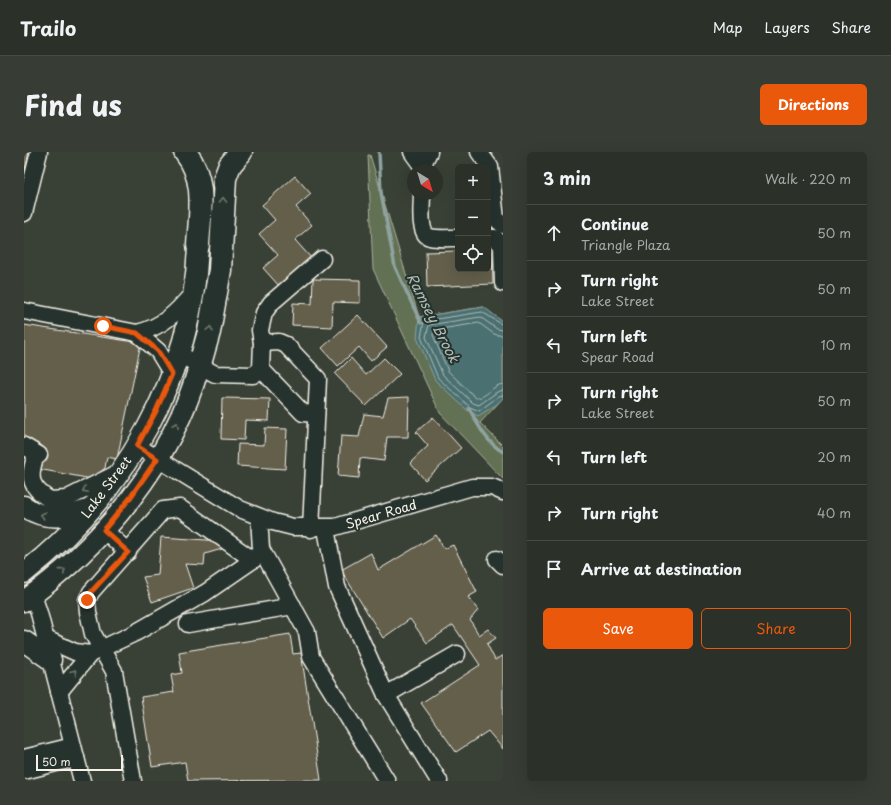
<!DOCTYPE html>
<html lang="en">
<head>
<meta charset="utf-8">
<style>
	body { margin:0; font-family:"Playpen Sans",sans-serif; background:#373c34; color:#f1f3f6 }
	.controls { position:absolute; right:12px; top:12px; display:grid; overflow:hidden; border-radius:6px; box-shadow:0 4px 16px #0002 }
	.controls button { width:36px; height:36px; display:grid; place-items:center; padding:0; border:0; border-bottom:1px solid #474b45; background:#2b3028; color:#f1f3f6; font:20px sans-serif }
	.compass { position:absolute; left:383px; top:12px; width:36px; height:36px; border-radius:50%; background:#2b3028; box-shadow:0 4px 16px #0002; rotate:142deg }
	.scale { position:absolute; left:12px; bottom:10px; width:87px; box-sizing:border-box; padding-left:4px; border:2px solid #f4f1e8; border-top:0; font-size:11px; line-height:14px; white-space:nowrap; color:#f4f1e8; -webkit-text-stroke:3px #26332d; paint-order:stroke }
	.stop { position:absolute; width:12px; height:12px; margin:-9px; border:3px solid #ea580c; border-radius:50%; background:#fff }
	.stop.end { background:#ea580c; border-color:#fff; box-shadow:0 1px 4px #0008 }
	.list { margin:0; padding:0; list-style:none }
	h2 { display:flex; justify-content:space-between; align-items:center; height:52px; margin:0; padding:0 16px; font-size:17px }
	h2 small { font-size:13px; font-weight:400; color:#a6a9a8 }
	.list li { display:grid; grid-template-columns:26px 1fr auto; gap:12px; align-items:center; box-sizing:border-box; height:56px; padding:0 16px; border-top:1px solid #474b45 }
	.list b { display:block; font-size:15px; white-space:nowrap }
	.list p { margin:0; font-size:13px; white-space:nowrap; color:#a6a9a8 }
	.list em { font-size:13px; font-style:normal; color:#a6a9a8 }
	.actions { display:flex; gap:8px; padding:12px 16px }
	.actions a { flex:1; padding:9px 0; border:1px solid #ea580c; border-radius:6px; text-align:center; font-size:14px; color:#ea580c }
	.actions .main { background:#ea580c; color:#fff }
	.icon { flex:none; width:22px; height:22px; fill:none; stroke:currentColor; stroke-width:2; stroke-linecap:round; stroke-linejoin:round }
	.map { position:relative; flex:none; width:479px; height:629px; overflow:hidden; border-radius:6px }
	header { display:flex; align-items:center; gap:24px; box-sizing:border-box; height:56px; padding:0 20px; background:#2b3028; border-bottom:1px solid #474b45 }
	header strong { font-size:19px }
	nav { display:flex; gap:22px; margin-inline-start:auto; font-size:14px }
	.intro { display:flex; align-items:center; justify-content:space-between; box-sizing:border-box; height:96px; padding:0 24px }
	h1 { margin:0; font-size:28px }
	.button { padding:10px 18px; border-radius:6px; background:#ea580c; color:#fff; font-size:14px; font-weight:700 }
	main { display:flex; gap:24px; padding:0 24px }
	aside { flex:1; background:#2b3028; border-radius:6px; box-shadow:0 4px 16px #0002 }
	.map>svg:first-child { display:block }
	.green { fill:#627052; stroke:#abb09d }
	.water { fill:#4b7071; stroke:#8fa4a1 }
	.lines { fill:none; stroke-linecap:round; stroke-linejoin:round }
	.shore { stroke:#b0bdb8; stroke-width:1 }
	.stream { stroke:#8fa4a1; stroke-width:3.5 }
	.building { fill:#645f4c; stroke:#f4f1e8 }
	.minor-casing { stroke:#f4f1e8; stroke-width:19 }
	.major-casing { stroke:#f4f1e8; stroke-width:23 }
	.highway-casing { stroke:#f4f1e8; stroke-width:25 }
	.minor { stroke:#26332d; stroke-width:16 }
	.major { stroke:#26332d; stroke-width:20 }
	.highway { stroke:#26332d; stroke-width:22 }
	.oneway { stroke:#6e766e }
	.route { stroke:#ea580c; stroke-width:5 }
	.labels { text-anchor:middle; stroke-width:4; stroke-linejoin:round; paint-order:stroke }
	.street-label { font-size:13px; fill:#f4f1e8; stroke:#26332d }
	.water-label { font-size:14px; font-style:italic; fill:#b0bdb8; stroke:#26332d }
</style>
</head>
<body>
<header>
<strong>Trailo</strong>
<nav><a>Map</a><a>Layers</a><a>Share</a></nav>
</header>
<div class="intro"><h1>Find us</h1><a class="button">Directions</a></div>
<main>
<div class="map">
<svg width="479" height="629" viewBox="0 0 479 629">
	<rect width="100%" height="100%" fill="#394036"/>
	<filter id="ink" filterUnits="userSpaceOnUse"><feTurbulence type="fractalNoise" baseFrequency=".025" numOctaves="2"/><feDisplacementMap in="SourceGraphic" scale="8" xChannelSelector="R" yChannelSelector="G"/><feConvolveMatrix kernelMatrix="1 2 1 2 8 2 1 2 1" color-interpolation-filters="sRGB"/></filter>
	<g filter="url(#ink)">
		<polygon class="green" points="344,3 346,3 395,165 459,155 479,170 479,246 456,271 479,294 479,327 416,261 349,117"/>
		<polygon class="water" points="460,155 479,170 479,246 472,253 454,264 443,258 411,228 393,186 395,165"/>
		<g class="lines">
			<g class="shore">
				<polyline points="479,173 458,160 400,169 397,185 414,226 446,255 455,259 475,244 479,243"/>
				<polyline points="479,178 473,177 456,165 405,173 402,185 419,223 449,251 455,253 473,240 479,238"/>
				<path d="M479,184L470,182L455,171L410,178L409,183L424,219L452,246C463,246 468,233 479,232"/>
			</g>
			<g class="stream">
				<polyline points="355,1 357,40 371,115 397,171"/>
				<path d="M445,256C454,273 462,290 479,300"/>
			</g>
		</g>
		<g class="building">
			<polygon points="0,0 5,0 0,23"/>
			<polygon points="271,24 287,42 272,55 288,73 271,88 288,107 256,135 239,116 254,103 235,82 251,68 238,53"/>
			<polygon points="464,98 468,98 469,132 403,135 402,100 434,99 434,117 464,117"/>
			<polygon points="289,127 336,128 336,151 309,150 308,175 268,173 269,151 288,152"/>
			<polygon points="334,163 363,195 347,209 335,195 314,214 298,196"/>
			<polygon points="0,173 117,191 93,307 83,305 81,316 68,327 14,317 0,300"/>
			<polygon points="327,206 342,223 360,206 376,222 342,254 311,222"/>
			<polygon points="385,245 384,285 363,285 360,309 336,306 335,326 314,324 317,284 335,285 340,262 359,264 364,246"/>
			<polygon points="198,246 246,247 245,269 221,268 220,288 197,287"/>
			<polygon points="409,265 437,296 401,328 386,311 404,294 392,280"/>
			<polygon points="241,276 263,277 261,317 213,314 214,292 240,293"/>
			<polygon points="412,383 420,397 429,393 453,440 444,445 454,458 446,468 455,483 464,477 472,486 463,492 471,508 479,503 479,597 464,579 432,600 397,551 456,513 429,473 403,491 386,467 359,486 317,418 347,401 354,418"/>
			<polygon points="137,385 198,389 198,397 181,402 180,413 161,412 169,436 128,450 119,425 134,423"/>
			<polygon points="266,482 269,502 277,501 297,628 164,629 161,610 128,615 117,545 150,540 147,523 158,521 155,500"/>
		</g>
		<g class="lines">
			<g class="minor-casing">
				<g id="minor">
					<polyline points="388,0 398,14 405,0"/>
					<polyline points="455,0 466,15 472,67 479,73"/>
					<path d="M398,42C398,52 394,83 406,85C414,87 425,86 434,86"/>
					<polyline points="0,61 15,0"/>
					<polyline points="464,86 471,86 478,93 479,131"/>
					<path d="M0,159L113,181C139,175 153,160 169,141"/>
					<polyline points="113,181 134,199 148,222"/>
					<polyline points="238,191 255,190 262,193 294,227 287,377"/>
					<polyline points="155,202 191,222 229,223 237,217"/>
					<polyline points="292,262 279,261 237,217 238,191 236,178 240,161 247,151 298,107"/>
					<path d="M0,294L15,303L11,306C4,327 7,336 26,348L42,347L94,321"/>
					<polyline points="113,294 216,357 249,370 269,375 311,375 448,335 468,335 479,340"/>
					<polyline points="302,377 313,435 362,543 415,629"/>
					<polyline points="80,378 104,400"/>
					<polyline points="237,397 283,480 287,505 363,629"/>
					<polyline points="473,407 479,413"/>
					<polyline points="9,443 15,461 58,629"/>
					<polyline points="164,472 269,454"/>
					<polyline points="22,487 51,500 66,502"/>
					<polyline points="35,540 66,502 111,481 181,441 229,408 237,397 235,365"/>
					<polyline points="362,543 433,502"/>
					<polyline points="0,606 49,594"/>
					<polyline points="0,619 52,606"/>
					<polyline points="109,629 90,519 69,482 64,460 63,448 67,440 139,358 156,356 229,408"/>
				</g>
			</g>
			<g class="major-casing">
				<g id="major">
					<path d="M0,354C22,370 43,365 67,357"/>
					<path d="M0,421C100,343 170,222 174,93"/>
					<path d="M0,449C79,393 148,309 175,215"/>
					<polyline points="0,489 27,508"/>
				</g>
			</g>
			<g class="highway-casing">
				<g id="highway">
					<path d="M161,0C183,27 176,61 174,93"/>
					<polyline points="175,215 185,180 196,118 201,26 206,13 217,0"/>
				</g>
			</g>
			<use href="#minor" class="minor"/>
			<use href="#major" class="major"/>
			<use href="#highway" class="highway"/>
		</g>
		<defs><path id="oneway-chevron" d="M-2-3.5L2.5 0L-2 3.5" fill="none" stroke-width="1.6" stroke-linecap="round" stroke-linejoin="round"/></defs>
		<g class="oneway">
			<use href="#oneway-chevron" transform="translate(199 48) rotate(-89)"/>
			<use href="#oneway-chevron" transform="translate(186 177) rotate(-78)"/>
			<use href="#oneway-chevron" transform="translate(152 273) rotate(-63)"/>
			<use href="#oneway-chevron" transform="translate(61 338) rotate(153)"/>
			<use href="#oneway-chevron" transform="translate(19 363) rotate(-163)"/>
			<use href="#oneway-chevron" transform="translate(39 419) rotate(-41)"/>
			<use href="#oneway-chevron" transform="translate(50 520) rotate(-52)"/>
		</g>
	</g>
	<g class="lines" filter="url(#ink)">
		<polyline class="route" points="63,448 67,440 104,400 80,378 106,346 133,307 113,294 132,259 148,222 134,199 113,181 79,174"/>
	</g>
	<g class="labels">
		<g class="street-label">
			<text transform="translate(82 335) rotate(-53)" y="5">Lake Street</text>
			<text transform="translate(357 362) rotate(-16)" y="5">Spear Road</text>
		</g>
		<g class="water-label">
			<text transform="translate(409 166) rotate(63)" y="5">Ramsey Brook</text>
		</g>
	</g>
</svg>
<div class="controls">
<button>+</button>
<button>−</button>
<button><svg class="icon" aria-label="locate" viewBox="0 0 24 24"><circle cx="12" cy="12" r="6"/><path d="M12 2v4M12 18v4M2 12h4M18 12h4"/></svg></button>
</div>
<svg class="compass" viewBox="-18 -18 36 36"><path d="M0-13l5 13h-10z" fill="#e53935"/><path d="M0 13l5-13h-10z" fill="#a6a9a8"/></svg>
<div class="scale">50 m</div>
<div class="stop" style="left:79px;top:174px"></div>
<div class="stop end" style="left:63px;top:448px"></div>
</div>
<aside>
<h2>3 min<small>Walk · 220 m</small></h2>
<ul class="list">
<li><svg class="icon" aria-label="ahead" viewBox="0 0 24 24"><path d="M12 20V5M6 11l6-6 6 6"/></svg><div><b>Continue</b><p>Triangle Plaza</p></div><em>50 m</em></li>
<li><svg class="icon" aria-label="right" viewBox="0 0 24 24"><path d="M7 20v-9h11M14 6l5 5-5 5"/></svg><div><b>Turn right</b><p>Lake Street</p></div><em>50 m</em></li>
<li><svg class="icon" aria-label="left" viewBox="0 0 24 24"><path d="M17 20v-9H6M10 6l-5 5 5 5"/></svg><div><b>Turn left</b><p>Spear Road</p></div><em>10 m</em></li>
<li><svg class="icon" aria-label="right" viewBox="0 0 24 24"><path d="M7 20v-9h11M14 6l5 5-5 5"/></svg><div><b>Turn right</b><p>Lake Street</p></div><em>50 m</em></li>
<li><svg class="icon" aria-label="left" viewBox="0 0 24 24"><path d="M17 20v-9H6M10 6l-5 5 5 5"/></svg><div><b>Turn left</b></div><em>20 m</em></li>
<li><svg class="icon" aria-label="right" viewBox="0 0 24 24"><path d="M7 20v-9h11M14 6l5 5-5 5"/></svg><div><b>Turn right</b></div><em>40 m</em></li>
<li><svg class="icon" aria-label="arrive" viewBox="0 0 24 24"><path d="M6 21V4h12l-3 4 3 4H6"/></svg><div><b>Arrive at destination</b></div></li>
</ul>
<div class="actions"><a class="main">Save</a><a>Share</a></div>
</aside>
</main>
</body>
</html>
